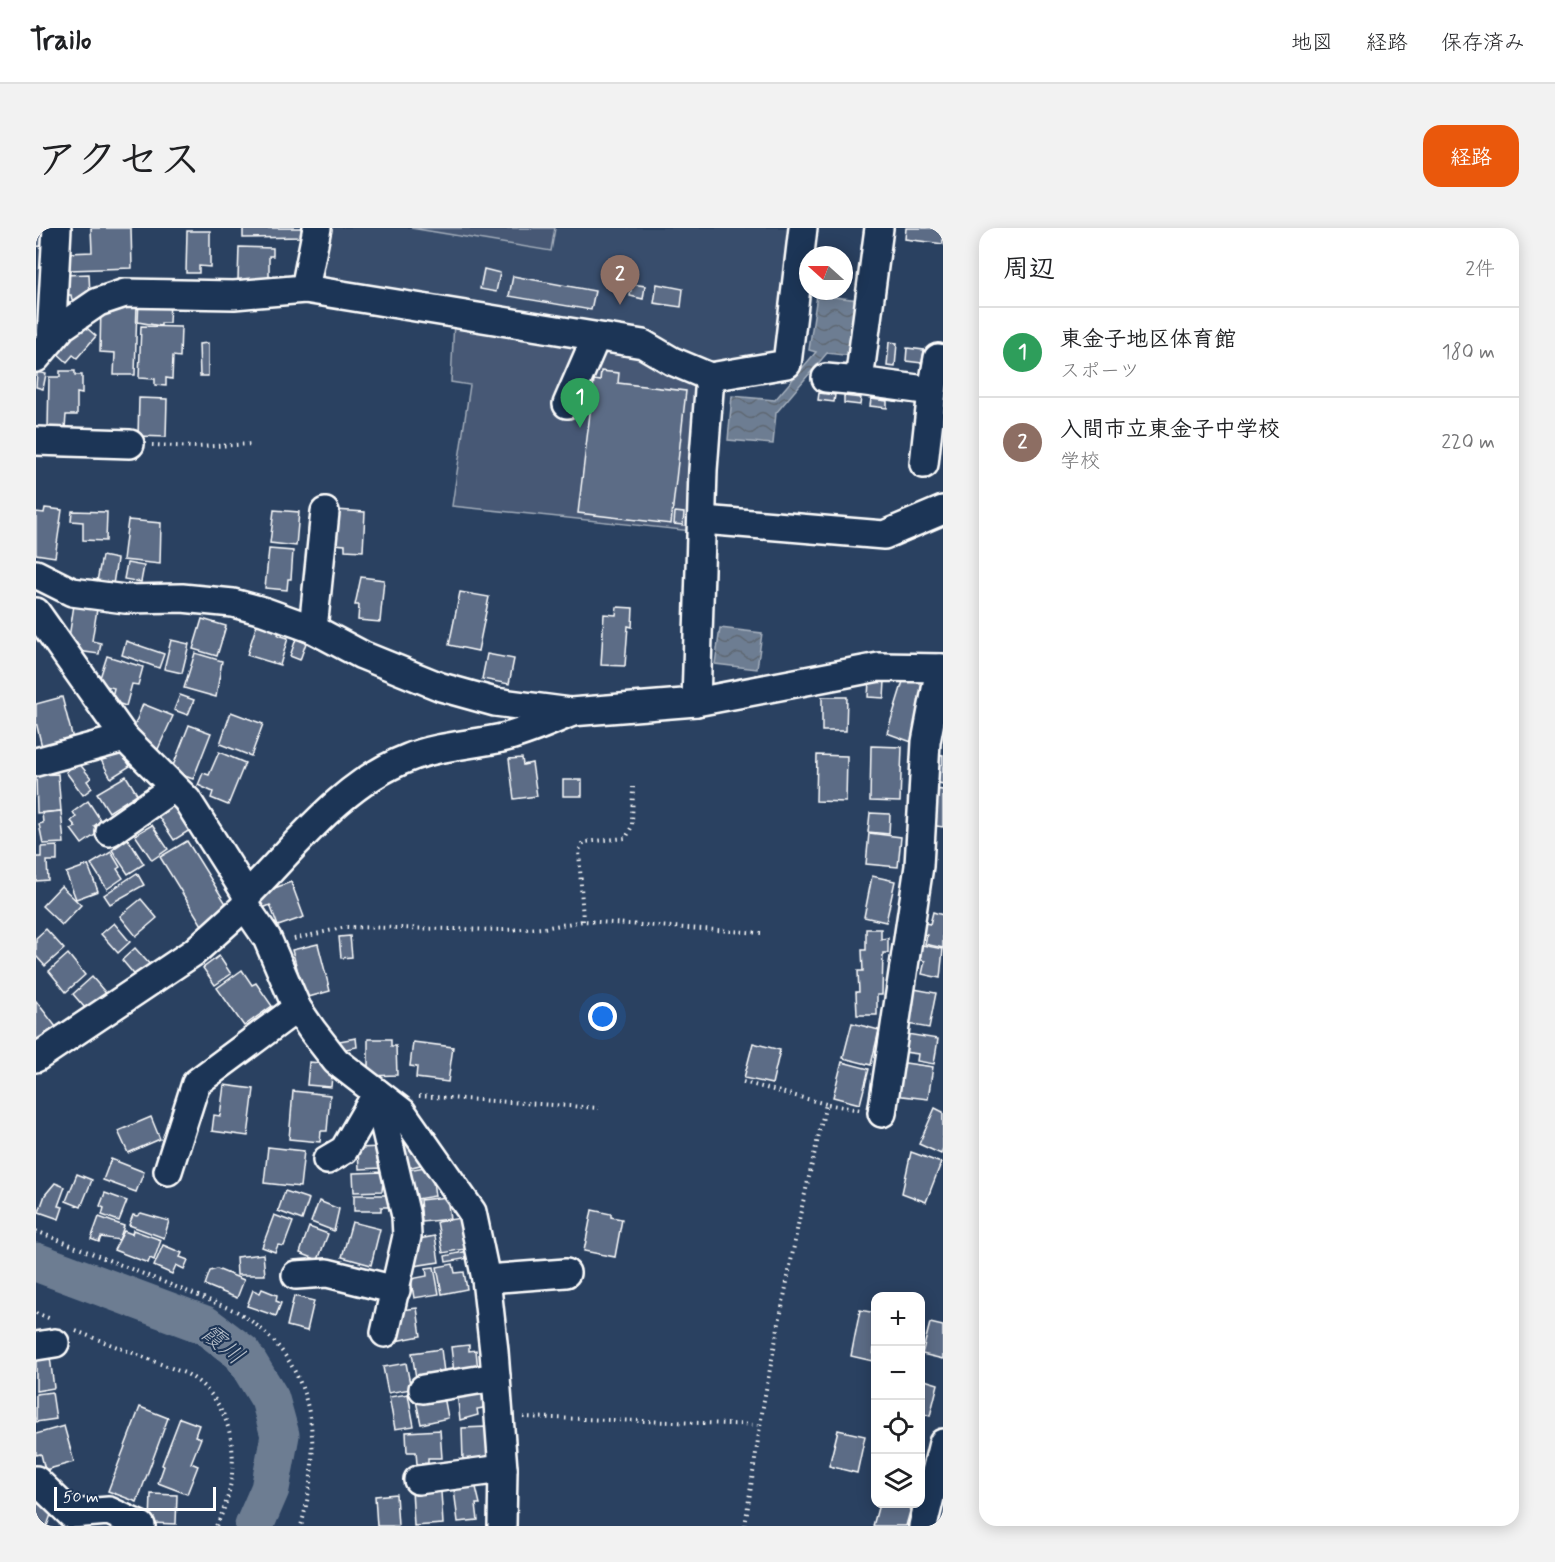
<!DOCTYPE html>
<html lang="ja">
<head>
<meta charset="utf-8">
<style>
	body { margin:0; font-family:Mynerve,"Klee One",sans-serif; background:#f2f2f2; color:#202124 }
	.controls { position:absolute; right:18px; bottom:18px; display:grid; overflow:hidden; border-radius:12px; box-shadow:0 3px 15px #0003 }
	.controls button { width:54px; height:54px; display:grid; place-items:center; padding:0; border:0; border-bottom:2px solid #e0e0e0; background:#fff; color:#202124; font:30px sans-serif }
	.compass { position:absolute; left:763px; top:18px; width:54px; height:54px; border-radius:50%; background:#fff; box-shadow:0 3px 15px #0003; rotate:291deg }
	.scale { position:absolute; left:18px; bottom:15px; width:162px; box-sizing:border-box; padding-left:6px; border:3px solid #fff; border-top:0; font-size:16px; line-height:21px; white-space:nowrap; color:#fff; -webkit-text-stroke:4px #1d3557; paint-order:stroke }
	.you { position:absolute; left:567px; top:789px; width:21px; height:21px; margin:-15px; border:4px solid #fff; border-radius:50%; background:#1a73e8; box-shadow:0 0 0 9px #1a73e833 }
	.badge { display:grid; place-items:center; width:39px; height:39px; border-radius:50%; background:#ea580c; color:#fff; font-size:20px; font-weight:700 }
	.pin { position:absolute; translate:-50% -50px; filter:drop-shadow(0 2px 3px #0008) }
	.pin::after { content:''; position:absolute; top:32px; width:21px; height:18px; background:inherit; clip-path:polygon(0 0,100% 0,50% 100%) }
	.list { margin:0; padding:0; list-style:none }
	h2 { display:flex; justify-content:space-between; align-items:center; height:78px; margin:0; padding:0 24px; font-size:26px }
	h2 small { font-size:20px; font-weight:400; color:#757577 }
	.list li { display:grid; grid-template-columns:39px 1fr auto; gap:18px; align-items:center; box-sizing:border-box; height:90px; padding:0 24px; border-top:2px solid #e0e0e0 }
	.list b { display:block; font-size:22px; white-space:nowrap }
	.list p { margin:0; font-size:20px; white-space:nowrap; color:#757577 }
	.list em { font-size:20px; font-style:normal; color:#757577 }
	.icon { flex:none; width:33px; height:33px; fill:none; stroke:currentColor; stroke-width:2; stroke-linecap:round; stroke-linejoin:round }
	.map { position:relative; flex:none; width:907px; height:1298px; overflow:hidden; border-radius:18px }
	header { display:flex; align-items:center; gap:36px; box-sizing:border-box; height:84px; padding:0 30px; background:#fff; border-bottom:2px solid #e0e0e0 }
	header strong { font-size:28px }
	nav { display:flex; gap:33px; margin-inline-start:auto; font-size:21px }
	.intro { display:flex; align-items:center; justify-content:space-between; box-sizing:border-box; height:144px; padding:0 36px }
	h1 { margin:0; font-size:42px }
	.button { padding:15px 27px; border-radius:18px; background:#ea580c; color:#fff; font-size:21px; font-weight:700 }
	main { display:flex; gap:36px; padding:0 36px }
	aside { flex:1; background:#fff; border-radius:18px; box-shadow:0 3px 15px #0003 }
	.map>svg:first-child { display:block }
	.built { fill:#394e6c }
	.grass { fill:#465975; stroke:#a2acba; stroke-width:1.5 }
	.water { fill:url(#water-waves); stroke:#a7b1be; stroke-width:1.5 }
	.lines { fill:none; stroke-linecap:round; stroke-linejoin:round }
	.river { stroke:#6d7d92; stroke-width:39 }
	.building { fill:#5b6c86; stroke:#fff; stroke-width:1.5 }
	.minor-casing { stroke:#fff; stroke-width:32 }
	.path { stroke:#fff; stroke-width:4; stroke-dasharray:1.5 4.5; stroke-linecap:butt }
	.minor { stroke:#1d3557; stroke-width:27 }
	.labels { text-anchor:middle; stroke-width:4.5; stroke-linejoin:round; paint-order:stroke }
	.water-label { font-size:24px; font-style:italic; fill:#b6bec8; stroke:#1d3557 }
</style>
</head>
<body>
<header>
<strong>Trailo</strong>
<nav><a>地図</a><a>経路</a><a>保存済み</a></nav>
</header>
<div class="intro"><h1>アクセス</h1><a class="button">経路</a></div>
<main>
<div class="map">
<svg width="907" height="1298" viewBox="0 0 907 1298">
	<defs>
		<pattern id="water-waves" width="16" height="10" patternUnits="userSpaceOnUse" patternTransform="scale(1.5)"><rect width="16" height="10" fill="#6d7d92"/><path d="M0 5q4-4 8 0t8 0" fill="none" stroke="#5e6772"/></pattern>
	</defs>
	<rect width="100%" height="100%" fill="#2a4161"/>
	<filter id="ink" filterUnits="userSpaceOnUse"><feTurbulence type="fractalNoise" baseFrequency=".0167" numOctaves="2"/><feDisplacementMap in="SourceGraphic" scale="12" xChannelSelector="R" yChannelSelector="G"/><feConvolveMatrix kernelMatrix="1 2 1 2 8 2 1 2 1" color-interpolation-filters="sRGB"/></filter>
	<g filter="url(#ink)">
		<polygon class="built" points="288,0 762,0 746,132 691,141 285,56 279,48"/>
		<g class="grass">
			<polygon points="375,0 519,0 515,23"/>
			<polygon points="418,93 588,118 660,150 656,303 416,278 434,157 415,154"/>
		</g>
		<g class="water">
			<polygon points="781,67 823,72 815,128 791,125 740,185 737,216 692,212 696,168 739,172 780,124 773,122"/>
			<polygon points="684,400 726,405 721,441 679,436"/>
		</g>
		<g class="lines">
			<polyline class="river" points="0,1034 169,1097 206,1125 234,1171 244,1207 234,1261 218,1298"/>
		</g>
		<g class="building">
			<polygon points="0,0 2,0 2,6 13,7 12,19 0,18"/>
			<polygon points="55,0 95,0 96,40 33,42 32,25 56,24"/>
			<polygon points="207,0 265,0 266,9 207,10"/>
			<polygon points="870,0 907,0 907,16 869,11"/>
			<polygon points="151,3 174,3 174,39 163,38 163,45 150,45"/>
			<polygon points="203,19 237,20 237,28 233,28 233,52 202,52"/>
			<polygon points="448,41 464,45 460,64 444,61"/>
			<polygon points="53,46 54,67 48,67 48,71 36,72 35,67 28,67 28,47"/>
			<polygon points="477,48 559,63 555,82 473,68"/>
			<polygon points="596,56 609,58 607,71 594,68"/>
			<polygon points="621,56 647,61 645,79 618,75"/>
			<polygon points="103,71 134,73 133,95 125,95 125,98 102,94"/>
			<polygon points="65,75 101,76 99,147 78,147 79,125 64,124"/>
			<polygon points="44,94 60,108 41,130 37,127 31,134 19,123"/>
			<polygon points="105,98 145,99 144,129 137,128 136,151 130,150 130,158 119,157 119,151 103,150"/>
			<polygon points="853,114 861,115 859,139 851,138"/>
			<polygon points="172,115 172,148 164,148 163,116"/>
			<polygon points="871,120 888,122 886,135 870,133"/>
			<polygon points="24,143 39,143 39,147 46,147 46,166 41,165 41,187 30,187 29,200 12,200 13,149 24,149"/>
			<polygon points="565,143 583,145 582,155 650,163 635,296 542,285 558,152 564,153"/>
			<polygon points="1,144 10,146 7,161 0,159"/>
			<polygon points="783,165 799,167 798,174 782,172"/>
			<polygon points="808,168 825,170 824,177 808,175"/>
			<polygon points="103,170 131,171 130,209 102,208"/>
			<polygon points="835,171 851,173 851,180 834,178"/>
			<polygon points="9,280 26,282 19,329 0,326 0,284 8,285"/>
			<polygon points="238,282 263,284 260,318 234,315"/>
			<polygon points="300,282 329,284 327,323 309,322 309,317 298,316"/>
			<polygon points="36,283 71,284 70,313 47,312 47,294 35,293"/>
			<polygon points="639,284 648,285 647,297 638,296"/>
			<polygon points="92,292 125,295 124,336 87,332"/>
			<polygon points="233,321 257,323 255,351 252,351 251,362 229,360"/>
			<polygon points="66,328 81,331 77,356 61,353"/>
			<polygon points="91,335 108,338 105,354 88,351"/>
			<polygon points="325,349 348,352 344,394 322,392 323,377 319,377"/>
			<polygon points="424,364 453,369 442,423 413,417"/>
			<polygon points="38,377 61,381 56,413 65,415 63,426 42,423 43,418 32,416"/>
			<polygon points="581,379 597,380 596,399 592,398 589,438 565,437 568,386 580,387"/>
			<polygon points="166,391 190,398 181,428 157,421"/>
			<polygon points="221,396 243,403 242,407 252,410 244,437 211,427"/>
			<polygon points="260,411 270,415 264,432 254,428"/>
			<polygon points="135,412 153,416 146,445 128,441"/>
			<polygon points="90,413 128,426 123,440 86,427"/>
			<polygon points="159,425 186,433 180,469 148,460"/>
			<polygon points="451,426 478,431 473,456 446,451"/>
			<polygon points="71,428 107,439 102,457 96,456 90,478 75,473 78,460 62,456"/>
			<polygon points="868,450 892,453 882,479 888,481 881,516 851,505"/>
			<polygon points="833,453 849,453 848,470 832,469"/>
			<polygon points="144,467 158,472 152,487 138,482"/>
			<polygon points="26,469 37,511 6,519 0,494 0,476"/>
			<polygon points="786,469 811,469 810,503 786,503"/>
			<polygon points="107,476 137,488 122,521 105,514 107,508 96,504"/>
			<polygon points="195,484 227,496 215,528 184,516"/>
			<polygon points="153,497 175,505 157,551 135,543"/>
			<polygon points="835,518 866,519 864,574 834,573"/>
			<polygon points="84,521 94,538 75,550 65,532"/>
			<polygon points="183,524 209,535 192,577 175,570 177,564 162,557 167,545 173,547"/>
			<polygon points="899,526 907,527 907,556 899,554"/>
			<polygon points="781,527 811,528 810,574 780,573"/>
			<polygon points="486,530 487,537 496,535 501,568 478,571 473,531"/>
			<polygon points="42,534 55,550 51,553 56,560 47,567 30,544"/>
			<polygon points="22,546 25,583 1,585 0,547"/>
			<polygon points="90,548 101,566 73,584 61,565"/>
			<rect x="527" y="552" width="19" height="16"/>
			<polygon points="898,561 907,562 907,599 894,597"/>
			<polygon points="52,573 65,593 58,598 63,604 46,616 35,601 40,599 35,593 40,589 37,584"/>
			<polygon points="138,577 154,602 138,612 122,588"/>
			<polygon points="25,583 28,615 7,616 3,596 7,595 6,585"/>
			<polygon points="834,585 854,586 853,606 832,604"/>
			<polygon points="116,597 132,621 116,632 99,607"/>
			<polygon points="833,605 865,609 862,639 830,636"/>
			<polygon points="92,611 108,636 92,646 76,622"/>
			<polygon points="151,613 194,682 167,699 124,629"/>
			<polygon points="21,618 21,633 11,633 12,652 0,653 0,629 5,629 5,619"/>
			<polygon points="75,624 84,639 81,641 87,650 71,661 55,636"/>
			<polygon points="52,637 62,663 40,671 30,645"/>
			<polygon points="101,645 108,657 74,676 68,667"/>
			<polygon points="836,648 859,653 850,694 828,689"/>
			<polygon points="255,654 268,689 242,698 234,677 227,680 222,666"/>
			<polygon points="25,658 45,677 26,697 6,678"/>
			<polygon points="105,671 121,690 100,708 84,688"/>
			<polygon points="897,684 907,687 907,720 889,716 891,707 882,705 885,694 894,696"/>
			<polygon points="78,695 94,714 82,725 65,706"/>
			<polygon points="10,701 28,721 9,738 0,728 0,710"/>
			<polygon points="830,701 845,701 845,711 852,710 852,725 847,725 846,767 841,767 841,787 821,787 820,764 823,764 822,743 827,743 826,722 830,722"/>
			<polygon points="314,708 316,729 305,730 303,709"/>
			<polygon points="282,716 294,763 269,770 256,722"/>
			<polygon points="881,716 907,721 904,750 886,746 889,733 878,730"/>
			<polygon points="99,720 116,739 102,751 86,732"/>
			<polygon points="32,726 49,747 30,764 13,743"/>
			<polygon points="183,728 195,746 179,757 167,740"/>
			<polygon points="206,742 216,757 220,755 236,778 208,798 181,760"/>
			<polygon points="56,749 74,770 55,787 37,766"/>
			<polygon points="878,761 900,765 893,800 871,796"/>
			<polygon points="0,773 24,804 0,823"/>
			<polygon points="816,795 843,802 835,837 807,830"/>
			<polygon points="871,806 902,811 898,836 881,833 882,826 868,824"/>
			<polygon points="320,810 321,819 305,822 303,813"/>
			<polygon points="332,811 355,811 355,818 360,818 361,847 332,848"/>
			<polygon points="377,814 417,819 412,854 380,850 381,839 374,838"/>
			<polygon points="717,815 744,822 736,856 708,850"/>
			<polygon points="273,834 297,836 295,859 271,857"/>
			<polygon points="806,834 833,841 824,876 797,869"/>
			<polygon points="862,834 897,839 892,871 858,867"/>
			<polygon points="188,857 218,861 212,908 176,903 178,887 184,888"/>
			<polygon points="257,863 294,867 291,903 285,903 284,914 253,911"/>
			<polygon points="899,880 907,884 907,920 905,926 883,916"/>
			<polygon points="115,889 124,911 92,925 82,903"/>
			<polygon points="373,908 377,923 380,922 388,936 368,941 362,911"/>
			<polygon points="232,919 268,923 264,959 228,955"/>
			<polygon points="345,919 346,940 323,941 322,920"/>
			<polygon points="875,924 905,935 890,974 866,965"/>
			<polygon points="75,931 108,944 100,964 67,952"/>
			<polygon points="395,938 399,968 375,972 371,942"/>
			<polygon points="348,944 346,963 318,964 317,945"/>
			<polygon points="41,946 56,952 45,979 30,973"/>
			<polygon points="19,955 29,959 22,978 27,979 23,991 3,984 9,967"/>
			<polygon points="249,963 273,971 266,992 242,983"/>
			<polygon points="69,965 91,973 83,993 66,987 68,980 64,978"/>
			<polygon points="318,967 354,967 354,979 345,979 345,983 318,983"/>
			<polygon points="411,969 414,991 386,994 384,972"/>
			<polygon points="283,973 303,981 298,1003 275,994"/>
			<polygon points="556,982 575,986 575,989 586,991 579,1029 548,1023"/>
			<polygon points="105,985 133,993 128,1010 93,997 97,987 101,988"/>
			<polygon points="238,987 257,994 248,1018 242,1017 239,1024 226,1019"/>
			<polygon points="63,989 88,998 83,1012 65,1009 63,1014 55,1011"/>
			<polygon points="424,990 429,1021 407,1025 401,994"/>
			<polygon points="316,994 344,1001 335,1037 306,1029"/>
			<polygon points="273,999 292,1006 282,1032 264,1025"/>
			<polygon points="97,1002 125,1012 118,1032 114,1030 112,1035 78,1022 88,1003 96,1006"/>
			<polygon points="399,1008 403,1034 377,1038 378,1012"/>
			<polygon points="127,1017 146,1025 144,1029 152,1032 148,1041 140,1037 136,1046 118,1038"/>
			<polygon points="432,1023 433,1030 410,1034 409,1028"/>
			<polygon points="227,1026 229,1047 201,1047 200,1029"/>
			<polygon points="417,1036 419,1045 428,1044 431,1061 406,1066 401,1039"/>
			<polygon points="398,1039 403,1066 378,1070 375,1051 391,1048 390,1040"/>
			<polygon points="181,1041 208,1052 201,1070 169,1057 174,1043"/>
			<polygon points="226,1061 241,1067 240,1073 245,1075 240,1088 211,1078 217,1062 224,1065"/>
			<polygon points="258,1068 278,1073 271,1103 251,1098"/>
			<polygon points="381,1080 385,1108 359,1113 359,1090 367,1089 366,1082"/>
			<polygon points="824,1082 840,1085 837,1133 815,1128"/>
			<polygon points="894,1095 907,1098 907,1131 886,1126"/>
			<polygon points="433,1117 433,1123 440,1122 442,1143 418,1145 415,1119"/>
			<polygon points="405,1121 408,1144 381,1156 376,1125"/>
			<polygon points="0,1122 14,1129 18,1160 0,1163"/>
			<polygon points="370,1135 375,1161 352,1165 347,1139"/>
			<polygon points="885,1151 902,1156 894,1188 885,1185"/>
			<polygon points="446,1162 447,1180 441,1181 442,1187 424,1192 421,1164"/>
			<polygon points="16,1164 20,1191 0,1194 0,1166"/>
			<polygon points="372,1166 378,1198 359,1201 353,1169"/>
			<polygon points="379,1168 408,1168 412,1190 385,1196"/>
			<polygon points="104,1179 132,1190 101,1274 72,1263"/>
			<polygon points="144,1190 163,1197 159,1208 165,1210 155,1235 162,1238 151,1266 122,1255 128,1238 126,1237"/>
			<polygon points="28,1198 38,1234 9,1242 5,1226 0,1227 0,1206"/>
			<polygon points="450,1199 452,1232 427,1233 426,1200"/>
			<polygon points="404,1202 406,1230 392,1230 392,1235 381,1236 380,1224 371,1224 370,1204"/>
			<polygon points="802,1202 829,1208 821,1245 793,1238"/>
			<polygon points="438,1251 444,1276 440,1276 442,1292 422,1294 417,1253"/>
			<polygon points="376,1261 386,1265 405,1264 407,1296 378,1298"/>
			<polygon points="115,1266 141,1267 140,1296 114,1295"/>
			<polygon points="360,1266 362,1298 341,1298 339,1268"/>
			<polygon points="0,1275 17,1281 11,1298 0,1298"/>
			<polygon points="843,1276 876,1276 870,1298 837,1298"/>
		</g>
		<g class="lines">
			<g class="minor-casing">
				<g id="minor">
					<polyline points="843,0 823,153 896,163 902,130"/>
					<polyline points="269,61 281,0"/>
					<polyline points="15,112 21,0"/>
					<polyline points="0,130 27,98 62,74 89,65 198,67 269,61 607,116 636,133 674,149 667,242 660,474"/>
					<polyline points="674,149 751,136 767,0"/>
					<polyline points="790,150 823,153"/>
					<polyline points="531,176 560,109"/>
					<polyline points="0,213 94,216"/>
					<polyline points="888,236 896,163"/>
					<polyline points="667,292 848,307 907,282"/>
					<polyline points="0,346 36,364 89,371 146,370 197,375 227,383 277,401 326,427 405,459 459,474 535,484 660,474 843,439 907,440"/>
					<polyline points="0,384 89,510 151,572 211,667"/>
					<polyline points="277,401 289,284"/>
					<polyline points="0,534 89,510"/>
					<polyline points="74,604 137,560"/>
					<polyline points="209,678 231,710 261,780 276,802 300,833 366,884 436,984 450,1051 458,1123 467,1241 466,1298"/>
					<path d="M0,830L158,724L209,678L211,667C260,618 305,556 372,530C404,517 438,517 470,509C493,503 513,494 534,485"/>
					<polyline points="341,865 370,988 371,1008 349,1105"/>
					<polyline points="846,885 883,638 890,514 904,440"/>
					<polyline points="291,932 308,922 341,865"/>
					<polyline points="132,943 160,855 261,780"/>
					<polyline points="260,1047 291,1045 360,1062"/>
					<polyline points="450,1051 530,1045"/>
					<polyline points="0,1118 19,1115"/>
					<polyline points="387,1161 460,1149"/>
					<polyline points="0,1252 35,1286 73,1283 105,1298"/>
					<polyline points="382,1252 467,1241"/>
					<polyline points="887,1298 907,1215"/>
				</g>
			</g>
			<g class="path">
				<polyline points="116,217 161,219 216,216"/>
				<polyline points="547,693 543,622 548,614 590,610 596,598 597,559"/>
				<polyline points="258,711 310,699 468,702 508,700 547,693 725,705"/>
				<polyline points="707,854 790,876"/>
				<polyline points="383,868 563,880"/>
				<path d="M0,1003L200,1083C281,1131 288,1216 265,1298"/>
				<polyline points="0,1085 15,1091"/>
				<path d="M40,1103L151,1146C204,1177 207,1248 180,1298"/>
				<polyline points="487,1189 724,1197"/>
				<polyline points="709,1298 728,1172 764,987 790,876 825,882"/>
			</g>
			<use href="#minor" class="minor"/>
		</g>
	</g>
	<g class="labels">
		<g class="water-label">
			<text transform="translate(187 1116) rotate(40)" y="8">霞川</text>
		</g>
	</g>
</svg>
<div class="controls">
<button>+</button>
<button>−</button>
<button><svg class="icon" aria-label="locate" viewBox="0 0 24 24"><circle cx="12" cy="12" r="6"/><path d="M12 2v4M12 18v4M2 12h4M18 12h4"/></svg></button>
<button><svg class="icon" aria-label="layers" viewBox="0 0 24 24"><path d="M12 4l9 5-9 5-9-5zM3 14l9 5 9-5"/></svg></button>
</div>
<svg class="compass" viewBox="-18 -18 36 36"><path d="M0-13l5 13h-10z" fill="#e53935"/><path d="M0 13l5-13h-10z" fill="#757577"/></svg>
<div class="scale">50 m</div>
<div class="you"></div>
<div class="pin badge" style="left:544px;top:200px;background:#2e9e5b">1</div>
<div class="pin badge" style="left:584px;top:77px;background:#8d6e63">2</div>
</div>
<aside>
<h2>周辺<small>2件</small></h2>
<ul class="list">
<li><span class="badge" style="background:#2e9e5b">1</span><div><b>東金子地区体育館</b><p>スポーツ</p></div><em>180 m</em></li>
<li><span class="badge" style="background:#8d6e63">2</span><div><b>入間市立東金子中学校</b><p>学校</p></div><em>220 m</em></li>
</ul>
</aside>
</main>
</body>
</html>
